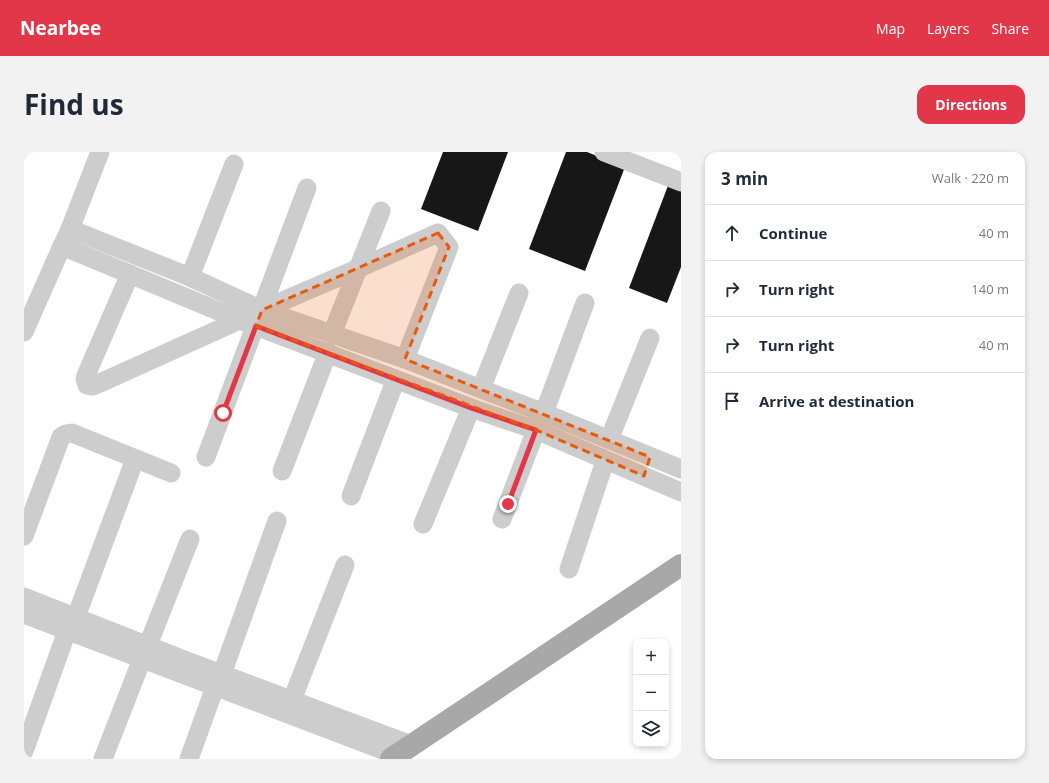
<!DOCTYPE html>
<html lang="en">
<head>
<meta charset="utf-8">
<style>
	body { margin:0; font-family:"Open Sans",sans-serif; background:#f2f2f3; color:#1f2937 }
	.controls { position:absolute; right:12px; bottom:12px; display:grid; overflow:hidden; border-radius:8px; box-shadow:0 2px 6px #0003 }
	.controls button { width:36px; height:36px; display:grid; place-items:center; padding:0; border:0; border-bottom:1px solid #e0e1e3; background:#fff; color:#1f2937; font:20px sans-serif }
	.stop { position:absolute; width:12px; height:12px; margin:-9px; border:3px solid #e23748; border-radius:50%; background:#fff }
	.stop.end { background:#e23748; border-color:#fff; box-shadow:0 1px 4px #0008 }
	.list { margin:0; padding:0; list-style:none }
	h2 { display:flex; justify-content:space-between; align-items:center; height:52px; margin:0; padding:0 16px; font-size:17px }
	h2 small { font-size:13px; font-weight:400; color:#747a83 }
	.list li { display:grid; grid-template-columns:26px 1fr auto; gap:12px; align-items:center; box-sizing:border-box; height:56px; padding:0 16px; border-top:1px solid #e0e1e3 }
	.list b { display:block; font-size:15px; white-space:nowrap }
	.list em { font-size:13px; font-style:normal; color:#747a83 }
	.icon { flex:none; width:22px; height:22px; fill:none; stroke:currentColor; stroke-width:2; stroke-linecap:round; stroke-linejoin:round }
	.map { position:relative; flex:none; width:657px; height:607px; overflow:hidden; border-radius:12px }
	header { display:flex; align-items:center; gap:24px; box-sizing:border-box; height:56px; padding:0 20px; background:#e23748; color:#fff }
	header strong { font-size:19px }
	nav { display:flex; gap:22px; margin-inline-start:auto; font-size:14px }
	.intro { display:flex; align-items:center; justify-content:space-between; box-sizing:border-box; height:96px; padding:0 24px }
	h1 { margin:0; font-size:28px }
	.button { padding:10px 18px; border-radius:12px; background:#e23748; color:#fff; font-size:14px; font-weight:700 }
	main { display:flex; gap:24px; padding:0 24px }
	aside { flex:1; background:#fff; border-radius:12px; box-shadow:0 2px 6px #0003 }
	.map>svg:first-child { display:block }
	.building { fill:#171717 }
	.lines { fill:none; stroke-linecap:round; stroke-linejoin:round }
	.minor { stroke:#cdcdcd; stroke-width:19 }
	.major { stroke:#a8a8a8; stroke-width:22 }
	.route { stroke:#e23748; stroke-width:5 }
	.marked { fill:#e8590c; fill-opacity:0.2; stroke:#e8590c; stroke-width:3; stroke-dasharray:8 5; stroke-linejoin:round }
</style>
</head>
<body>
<header>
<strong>Nearbee</strong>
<nav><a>Map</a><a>Layers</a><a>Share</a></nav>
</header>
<div class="intro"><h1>Find us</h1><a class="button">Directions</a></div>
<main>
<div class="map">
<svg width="657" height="607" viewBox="0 0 657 607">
	<rect width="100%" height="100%" fill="#fff"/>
	<g class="building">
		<polygon points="419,0 484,0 454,79 397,57"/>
		<polygon points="542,0 563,0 601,15 561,119 505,97"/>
		<polygon points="645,31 657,36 657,115 643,151 605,136"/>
	</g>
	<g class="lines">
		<g class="minor">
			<polyline points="76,0 46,77 38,94 216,168 447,256 512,278 657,340"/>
			<polyline points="580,0 657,30"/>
			<polyline points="46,77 166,125 238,158 381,207 457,237 520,261 657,317"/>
			<polyline points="106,122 63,221 61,227 63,233 68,234 76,231 238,158 333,117 414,81 425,95 381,207"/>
			<polyline points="166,125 210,12"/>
			<polyline points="0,180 38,94"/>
			<polyline points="308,182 357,59"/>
			<polyline points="457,237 495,141"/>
			<polyline points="520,261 561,151"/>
			<polyline points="585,288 626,186"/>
			<polyline points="182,305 283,36"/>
			<polyline points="258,319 304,200"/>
			<polyline points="327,344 372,227"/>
			<polyline points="478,367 512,278"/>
			<polyline points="399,372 447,256"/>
			<polyline points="0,384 37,285 42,282 48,281 147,321"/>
			<polyline points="545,417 581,309"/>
			<polyline points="0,445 163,509 387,593"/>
			<polyline points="0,462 372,603"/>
			<polyline points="52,465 111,307"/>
			<polyline points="124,493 166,387"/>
			<polyline points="198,522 253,369"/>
			<polyline points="268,548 321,413"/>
			<polyline points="0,599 43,479"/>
			<polyline points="79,607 118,507"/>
			<polyline points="165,607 191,535"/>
		</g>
		<polyline class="major" points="367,607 657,413"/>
	</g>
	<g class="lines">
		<polyline class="route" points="199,261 232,174 447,256 512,278 484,352"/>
	</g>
	<path class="marked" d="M414,81L425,95L381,207L626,305L620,324L512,278L232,174L238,158Z"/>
</svg>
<div class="controls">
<button>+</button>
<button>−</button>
<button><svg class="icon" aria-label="layers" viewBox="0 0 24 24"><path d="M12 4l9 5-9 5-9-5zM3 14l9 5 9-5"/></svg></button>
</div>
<div class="stop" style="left:199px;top:261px"></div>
<div class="stop end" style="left:484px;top:352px"></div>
</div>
<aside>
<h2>3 min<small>Walk · 220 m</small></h2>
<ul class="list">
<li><svg class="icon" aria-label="ahead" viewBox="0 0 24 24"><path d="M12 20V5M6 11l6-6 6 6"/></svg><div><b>Continue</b></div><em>40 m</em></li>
<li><svg class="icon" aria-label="right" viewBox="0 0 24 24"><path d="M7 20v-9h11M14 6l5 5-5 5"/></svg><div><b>Turn right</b></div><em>140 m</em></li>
<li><svg class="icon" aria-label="right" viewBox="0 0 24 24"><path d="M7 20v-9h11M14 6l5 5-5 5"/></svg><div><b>Turn right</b></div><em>40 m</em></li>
<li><svg class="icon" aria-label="arrive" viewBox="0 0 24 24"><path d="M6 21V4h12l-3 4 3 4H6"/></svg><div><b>Arrive at destination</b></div></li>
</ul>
</aside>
</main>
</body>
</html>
